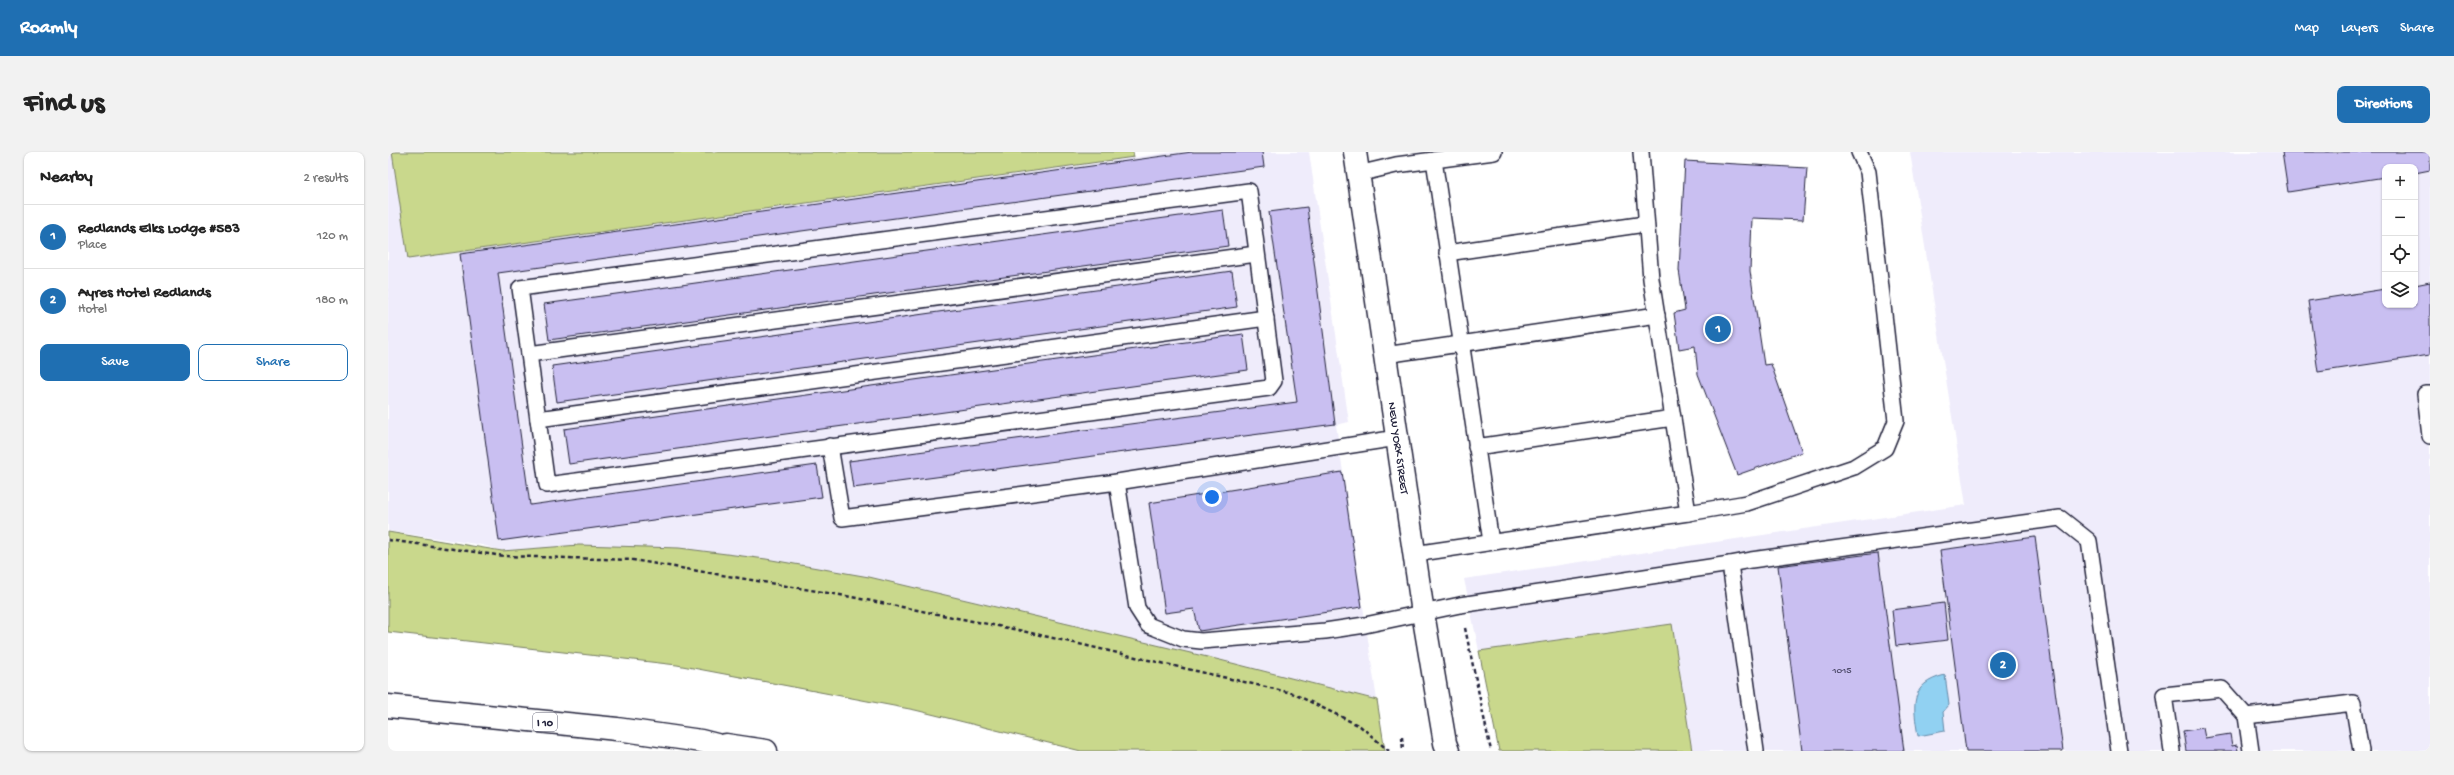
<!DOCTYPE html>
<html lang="en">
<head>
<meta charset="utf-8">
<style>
	body { margin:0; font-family:"Gochi Hand",sans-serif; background:#f2f2f2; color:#222 }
	.controls { position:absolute; right:12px; top:12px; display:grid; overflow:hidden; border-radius:8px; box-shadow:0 1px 3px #0004 }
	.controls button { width:36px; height:36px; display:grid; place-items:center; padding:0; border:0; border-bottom:1px solid #e0e0e0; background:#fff; color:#222; font:20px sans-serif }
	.you { position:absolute; left:824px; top:345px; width:14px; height:14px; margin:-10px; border:3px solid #fff; border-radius:50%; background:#1a73e8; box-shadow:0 0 0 6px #1a73e833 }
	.badge { display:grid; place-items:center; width:26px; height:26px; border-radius:50%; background:#1f6fb2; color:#fff; font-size:13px; font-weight:700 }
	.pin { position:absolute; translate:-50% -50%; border:2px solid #fff; box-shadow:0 1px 4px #0006 }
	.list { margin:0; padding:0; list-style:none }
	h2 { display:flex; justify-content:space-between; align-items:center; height:52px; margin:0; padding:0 16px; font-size:17px }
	h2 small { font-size:13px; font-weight:400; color:#767676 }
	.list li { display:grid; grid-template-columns:26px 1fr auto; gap:12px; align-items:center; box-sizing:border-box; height:64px; padding:0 16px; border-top:1px solid #e0e0e0 }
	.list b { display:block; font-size:15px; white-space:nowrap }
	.list p { margin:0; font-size:13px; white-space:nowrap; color:#767676 }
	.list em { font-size:13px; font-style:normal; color:#767676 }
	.actions { display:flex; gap:8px; padding:12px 16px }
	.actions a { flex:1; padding:9px 0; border:1px solid #1f6fb2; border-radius:8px; text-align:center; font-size:14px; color:#1f6fb2 }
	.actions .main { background:#1f6fb2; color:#fff }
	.icon { flex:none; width:22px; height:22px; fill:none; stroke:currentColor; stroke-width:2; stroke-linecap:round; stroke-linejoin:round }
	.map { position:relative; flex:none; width:2042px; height:599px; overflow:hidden; border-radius:8px }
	header { display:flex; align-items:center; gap:24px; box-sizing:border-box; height:56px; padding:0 20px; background:#1f6fb2; color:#fff }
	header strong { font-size:19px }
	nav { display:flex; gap:22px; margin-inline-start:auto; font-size:14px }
	.intro { display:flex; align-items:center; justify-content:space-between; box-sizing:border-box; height:96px; padding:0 24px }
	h1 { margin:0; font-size:28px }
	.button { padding:10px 18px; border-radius:8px; background:#1f6fb2; color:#fff; font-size:14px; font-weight:700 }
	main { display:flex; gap:24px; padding:0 24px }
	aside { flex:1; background:#fff; border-radius:8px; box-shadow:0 1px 3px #0004 }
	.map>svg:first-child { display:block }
	.built { fill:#efecfb; fill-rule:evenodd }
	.green { fill:#c9d88c; stroke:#767d64 }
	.water { fill:#91d1f2; stroke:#658ba9 }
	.building { fill:#c9bff1; stroke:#22223b }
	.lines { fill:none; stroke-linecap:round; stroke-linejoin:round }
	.service-casing { stroke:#22223b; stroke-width:18 }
	.tertiary-casing { stroke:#22223b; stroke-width:25 }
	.motorway-casing { stroke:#22223b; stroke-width:25 }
	.path { stroke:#22223b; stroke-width:2.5; stroke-dasharray:4 3; stroke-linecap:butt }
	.service { stroke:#fff; stroke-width:15 }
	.tertiary { stroke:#fff; stroke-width:22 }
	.motorway { stroke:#fff; stroke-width:22 }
	.labels { text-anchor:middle; stroke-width:3; stroke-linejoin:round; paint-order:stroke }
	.number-label { font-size:10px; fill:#4c4968 }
	.shield { fill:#fff; stroke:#646476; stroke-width:1 }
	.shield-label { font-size:11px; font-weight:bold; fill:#22223b }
	.street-label { font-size:12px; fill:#22223b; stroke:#fff }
</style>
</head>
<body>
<header>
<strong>Roamly</strong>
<nav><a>Map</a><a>Layers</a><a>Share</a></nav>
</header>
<div class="intro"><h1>Find us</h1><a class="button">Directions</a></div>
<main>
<aside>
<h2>Nearby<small>2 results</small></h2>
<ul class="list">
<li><span class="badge">1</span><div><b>Redlands Elks Lodge #583</b><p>Place</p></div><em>120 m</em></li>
<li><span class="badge">2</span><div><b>Ayres Hotel Redlands</b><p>Hotel</p></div><em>180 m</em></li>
</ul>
<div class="actions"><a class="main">Save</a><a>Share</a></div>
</aside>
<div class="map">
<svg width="2042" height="599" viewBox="0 0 2042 599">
	<rect width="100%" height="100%" fill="#fff"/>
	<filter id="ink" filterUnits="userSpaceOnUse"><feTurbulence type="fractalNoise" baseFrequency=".025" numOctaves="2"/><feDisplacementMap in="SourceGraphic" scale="8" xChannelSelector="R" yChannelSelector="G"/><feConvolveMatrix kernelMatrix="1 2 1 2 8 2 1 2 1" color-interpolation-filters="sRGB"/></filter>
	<g filter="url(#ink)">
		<g class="built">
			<polygon points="0,0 4,0 20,107 785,0 921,0 961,270 948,273 989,548 832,508 196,393 114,399 94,393 0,379"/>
			<path d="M1522,0H2042V599H1304L1284,472L1091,499L1076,427L1578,353ZM1997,15H2027V153H1997Z"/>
		</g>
		<g class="green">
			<polygon points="4,0 745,0 746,5 20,107"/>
			<polygon points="0,380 114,399 191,393 291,396 378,407 481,425 832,508 989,548 997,599 693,599 527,558 289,513 0,480"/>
			<polygon points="1284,472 1304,599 1111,599 1091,499"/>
		</g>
		<path class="water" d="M1557,523L1561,553L1555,560L1557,579L1530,584C1525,553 1521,532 1557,523Z"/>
		<g class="building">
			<polygon points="804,0 874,0 876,15 110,121 142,353 429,313 434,345 111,389 72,102"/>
			<polygon points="1894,0 2042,0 2042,18 2027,21 2027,15 1997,15 1997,25 1900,40"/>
			<polygon points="1297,9 1419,16 1415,68 1364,66 1362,119 1376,213 1383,212 1414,300 1349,323 1310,222 1307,194 1291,197 1286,161 1297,158 1291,118"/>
			<polygon points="919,55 947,272 465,336 461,309 909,250 881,60"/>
			<polygon points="835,58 840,94 161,188 156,152"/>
			<polygon points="844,119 849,155 169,250 164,214"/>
			<polygon points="2042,130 2042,203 1930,220 1920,149 1997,137 1997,153 2027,153 2027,133"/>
			<polygon points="855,182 860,218 181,312 176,277"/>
			<polygon points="954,320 974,455 811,479 806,457 777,461 761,351"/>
			<polygon points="1647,385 1675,599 1578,599 1552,398"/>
			<polygon points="1490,401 1516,599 1414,599 1390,414"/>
			<polygon points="1556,451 1560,488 1508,494 1504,458"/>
			<polygon points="1815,576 1817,586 1842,582 1844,594 1849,593 1850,599 1798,599 1795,579"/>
		</g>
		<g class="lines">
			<g class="service-casing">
				<g id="service">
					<polyline points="1046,8 1103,390"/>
					<polyline points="970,22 1008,13 1106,0"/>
					<polygon points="861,39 886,229 881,236 159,333 132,136"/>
					<polyline points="1059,101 1257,72"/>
					<polyline points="141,202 868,102"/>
					<polyline points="997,203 1269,163"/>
					<polyline points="2042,242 2037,242 2042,284"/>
					<polyline points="150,267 878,166"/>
					<polyline points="442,294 454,366 729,330 1009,286"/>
					<polyline points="1088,295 1285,266"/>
					<polyline points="729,330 749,456 760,473 795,487 813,489 937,479 977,473 1072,453 1342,412 1363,408 1672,366 1701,389 1731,599"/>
					<polyline points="1300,361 1359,351 1466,315 1497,296 1508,269 1480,20 1471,0"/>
					<polyline points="1026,402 1300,361 1263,127 1253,0"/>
					<polyline points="1342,412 1368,599"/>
					<polyline points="1858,564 1965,551 1973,599"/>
					<polyline points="1784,599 1776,543 1834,537 1858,564 1863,599"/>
				</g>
			</g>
			<g class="tertiary-casing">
				<polyline id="tertiary" points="967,0 1035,461 1057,591 1060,599"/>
			</g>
			<g class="motorway-casing">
				<g id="motorway">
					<polyline points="0,554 229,577 313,589 352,599"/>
					<polyline points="338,593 378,599"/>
				</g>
			</g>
			<g class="path">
				<polyline points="0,388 116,404 245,408 458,444 630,478 904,541 972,574 1001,599"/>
				<polyline points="1077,476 1103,599"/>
				<polyline points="1014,585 1015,599"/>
			</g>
			<use href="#service" class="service"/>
			<use href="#tertiary" class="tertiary"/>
			<use href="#motorway" class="motorway"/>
		</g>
	</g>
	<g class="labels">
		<g class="number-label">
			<text x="1454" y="521">1015</text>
		</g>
		<rect class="shield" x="145" y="561" width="24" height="18" rx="3"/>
		<g class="shield-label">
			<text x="157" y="574">I 10</text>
		</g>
		<g class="street-label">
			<text transform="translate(1011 296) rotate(82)" y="4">NEW YORK STREET</text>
		</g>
	</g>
</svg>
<div class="controls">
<button>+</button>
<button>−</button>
<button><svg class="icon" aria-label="locate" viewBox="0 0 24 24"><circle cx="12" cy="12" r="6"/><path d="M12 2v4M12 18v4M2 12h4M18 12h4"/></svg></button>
<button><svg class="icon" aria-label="layers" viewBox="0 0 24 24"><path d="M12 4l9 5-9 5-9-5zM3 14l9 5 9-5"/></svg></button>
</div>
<div class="you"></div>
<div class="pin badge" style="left:1330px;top:177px">1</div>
<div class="pin badge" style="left:1615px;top:513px">2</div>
</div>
</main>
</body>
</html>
